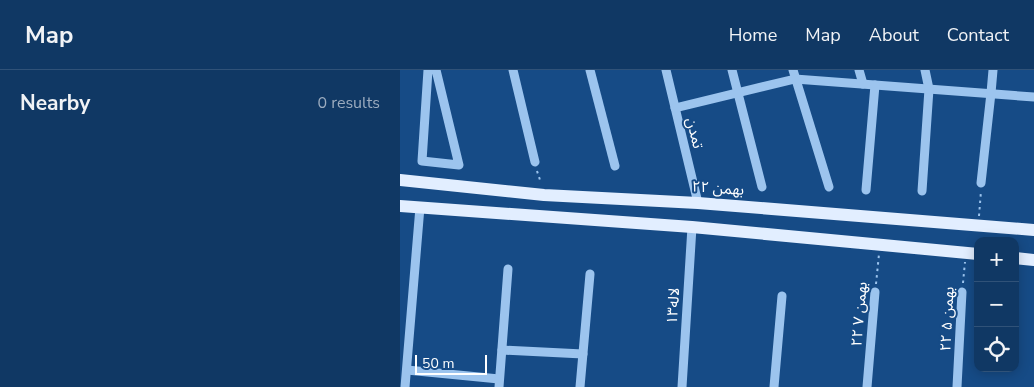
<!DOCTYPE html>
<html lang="en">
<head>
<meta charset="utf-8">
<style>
	body { margin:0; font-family:"Nunito Sans","Noto Sans Arabic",sans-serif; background:#1e436d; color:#f1f3f6 }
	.controls { position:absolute; right:15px; bottom:15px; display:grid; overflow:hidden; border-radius:10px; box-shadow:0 2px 12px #0003 }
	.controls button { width:45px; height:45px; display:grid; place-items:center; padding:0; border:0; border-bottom:1px solid #305278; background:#103864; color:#f1f3f6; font:25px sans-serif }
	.scale { position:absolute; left:15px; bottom:12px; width:72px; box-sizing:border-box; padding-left:5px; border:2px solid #fff; border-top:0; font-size:14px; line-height:18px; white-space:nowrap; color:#fff; -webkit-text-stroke:4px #164b86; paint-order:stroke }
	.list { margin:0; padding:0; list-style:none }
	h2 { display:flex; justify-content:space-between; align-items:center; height:65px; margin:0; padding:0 20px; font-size:21px }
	h2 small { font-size:16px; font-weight:400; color:#9cacbf }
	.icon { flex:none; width:28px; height:28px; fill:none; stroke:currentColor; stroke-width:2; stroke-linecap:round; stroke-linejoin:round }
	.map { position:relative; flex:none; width:634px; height:317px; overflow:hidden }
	header { display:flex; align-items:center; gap:30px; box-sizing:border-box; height:70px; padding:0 25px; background:#103864; border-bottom:1px solid #305278 }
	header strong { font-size:24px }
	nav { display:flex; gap:28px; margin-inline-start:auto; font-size:18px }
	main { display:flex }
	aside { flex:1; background:#103864 }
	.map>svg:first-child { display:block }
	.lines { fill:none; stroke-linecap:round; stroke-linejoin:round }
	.path { stroke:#9cc4ee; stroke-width:2; stroke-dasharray:2.5 4; stroke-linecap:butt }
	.minor { stroke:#9cc4ee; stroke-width:9 }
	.major { stroke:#e2eeff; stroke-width:12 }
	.labels { text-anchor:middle; stroke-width:4; stroke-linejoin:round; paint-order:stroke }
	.street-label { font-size:15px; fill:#fff; stroke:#164b86 }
</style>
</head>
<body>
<header>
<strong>Map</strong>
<nav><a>Home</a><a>Map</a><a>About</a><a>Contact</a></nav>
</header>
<main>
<aside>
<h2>Nearby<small>0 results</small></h2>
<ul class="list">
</ul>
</aside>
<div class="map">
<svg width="634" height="317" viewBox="0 0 634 317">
	<rect width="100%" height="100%" fill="#164b86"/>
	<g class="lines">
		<g class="path">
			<polyline points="137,101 141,113"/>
			<polyline points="579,146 581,121"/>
			<polyline points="563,213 565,192"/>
			<polyline points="476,214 479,184"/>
		</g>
		<g class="minor">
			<polyline points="28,0 22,91 59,95 36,0"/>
			<polyline points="113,0 135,92"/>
			<polyline points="190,0 215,96"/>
			<polyline points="266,0 298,133"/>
			<polyline points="332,0 362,117"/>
			<polyline points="393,0 429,117"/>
			<polyline points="459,0 463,14"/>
			<polyline points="275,38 395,9 634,27"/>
			<polyline points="581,113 591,23 593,0"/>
			<polyline points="466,120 475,15"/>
			<polyline points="522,121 529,19 525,0"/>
			<polyline points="102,280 183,284"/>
			<polyline points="7,300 99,309"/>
			<polyline points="5,317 20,137"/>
			<polyline points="99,317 108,199"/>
			<polyline points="180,317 190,204"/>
			<polyline points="282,317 292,157"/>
			<polyline points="374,317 382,226"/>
			<polyline points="467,317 475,222"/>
			<polyline points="557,317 562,222"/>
		</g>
		<g class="major">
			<polyline points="0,110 144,125 298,133 634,160"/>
			<polyline points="0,136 292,157 578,184"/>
			<polyline points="615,188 634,190"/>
		</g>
	</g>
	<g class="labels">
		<g class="street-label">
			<text transform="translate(295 63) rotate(76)" y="5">تمدن</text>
			<text transform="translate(318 118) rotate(4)" y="5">۲۲ بهمن</text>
			<text transform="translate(273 236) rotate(-86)" y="5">لاله۱۳</text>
			<text transform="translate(459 244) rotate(-85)" y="5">۲۲ بهمن ۷</text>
			<text transform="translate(547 249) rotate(-87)" y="5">۲۲ بهمن ۵</text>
		</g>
	</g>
</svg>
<div class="controls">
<button>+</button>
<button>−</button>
<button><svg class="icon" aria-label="locate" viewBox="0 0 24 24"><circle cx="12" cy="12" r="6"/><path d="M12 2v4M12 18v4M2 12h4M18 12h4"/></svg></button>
</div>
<div class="scale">50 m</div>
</div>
</main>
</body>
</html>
